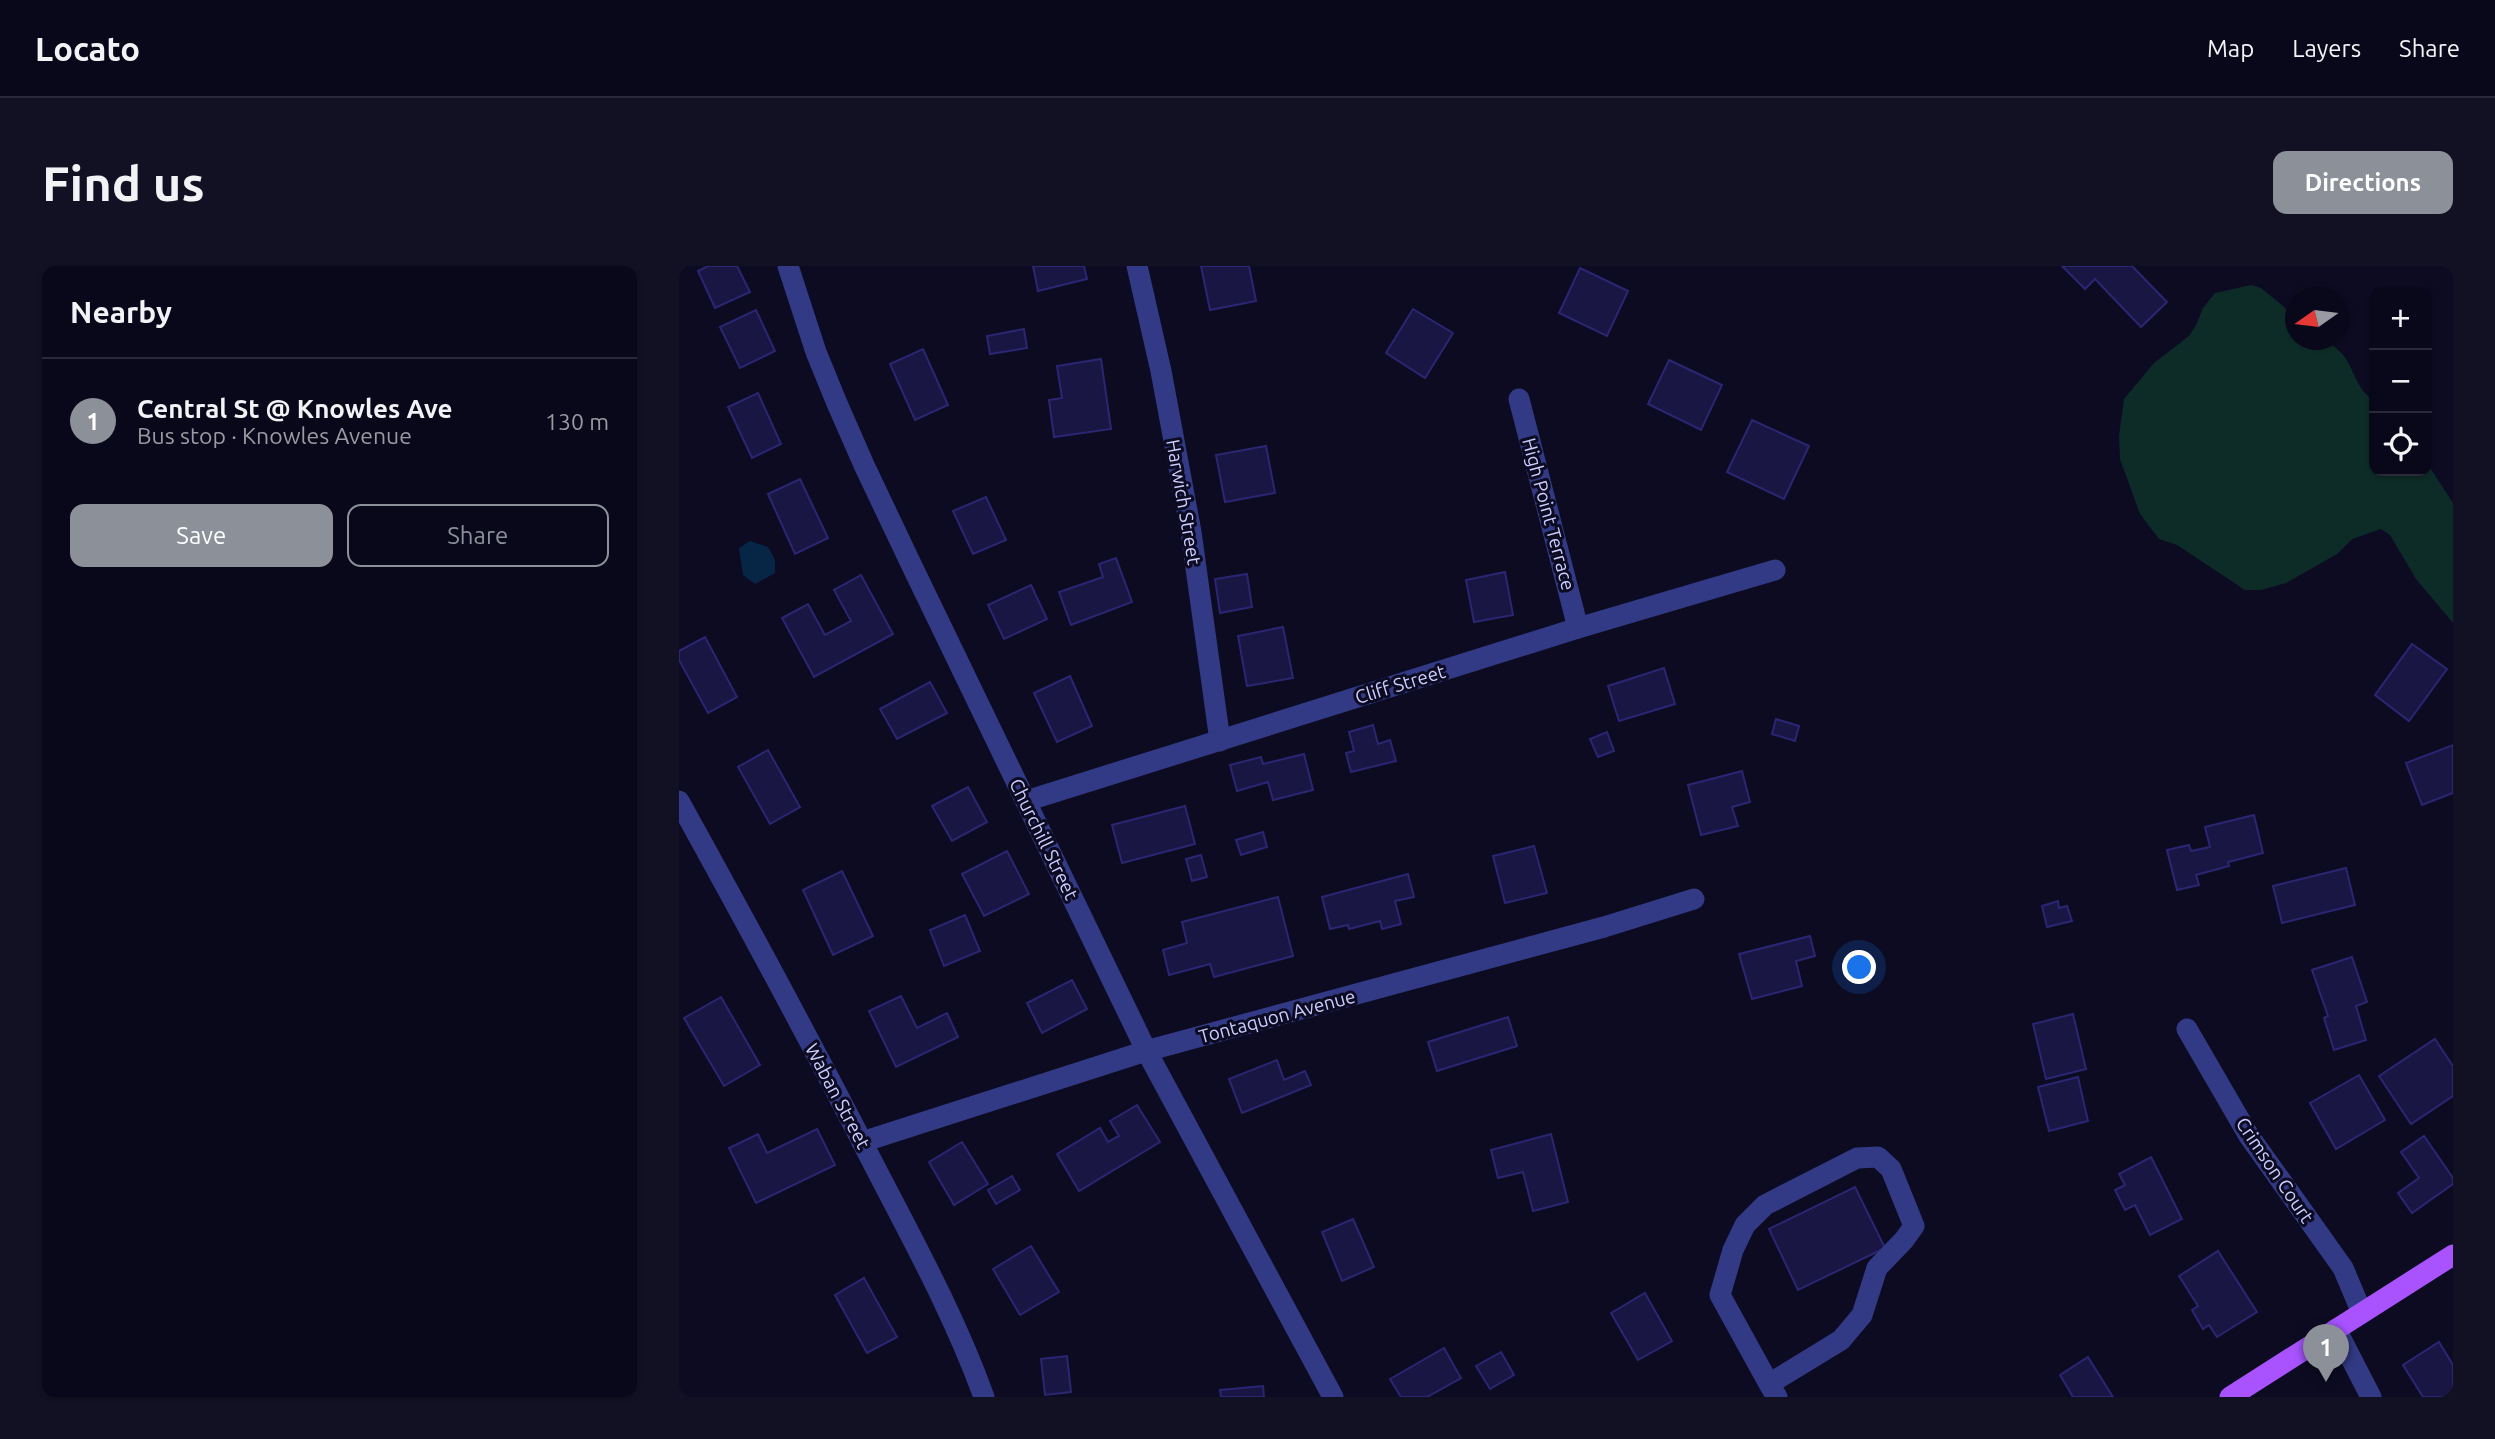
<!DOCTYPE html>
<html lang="en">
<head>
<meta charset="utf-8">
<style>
	body { margin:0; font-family:Ubuntu,sans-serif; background:#121123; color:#f1f3f6 }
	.controls { position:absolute; right:21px; top:21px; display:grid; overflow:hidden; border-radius:14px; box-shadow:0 2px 5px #0004 }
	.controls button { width:63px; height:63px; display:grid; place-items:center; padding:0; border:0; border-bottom:2px solid #292939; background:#09081a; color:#f1f3f6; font:35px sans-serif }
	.compass { position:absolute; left:1606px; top:21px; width:63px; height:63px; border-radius:50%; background:#09081a; box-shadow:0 2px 5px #0004; rotate:256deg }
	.you { position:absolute; left:1181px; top:702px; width:24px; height:24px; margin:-18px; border:5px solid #fff; border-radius:50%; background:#1a73e8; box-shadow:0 0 0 10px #1a73e833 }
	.badge { display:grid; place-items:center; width:46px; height:46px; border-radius:50%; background:#8c9099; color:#fff; font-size:23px; font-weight:700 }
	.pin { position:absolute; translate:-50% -58px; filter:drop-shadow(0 2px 4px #0008) }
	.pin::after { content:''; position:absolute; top:37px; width:24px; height:21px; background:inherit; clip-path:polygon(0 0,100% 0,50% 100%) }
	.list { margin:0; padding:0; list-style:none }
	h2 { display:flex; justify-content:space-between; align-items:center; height:91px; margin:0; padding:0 28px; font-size:30px }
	h2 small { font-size:23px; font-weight:400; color:#999aa2 }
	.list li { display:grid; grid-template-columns:46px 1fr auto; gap:21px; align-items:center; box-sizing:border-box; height:126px; padding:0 28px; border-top:2px solid #292939 }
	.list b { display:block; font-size:26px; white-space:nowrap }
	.list p { margin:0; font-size:23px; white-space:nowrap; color:#999aa2 }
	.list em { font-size:23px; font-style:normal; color:#999aa2 }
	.actions { display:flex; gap:14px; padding:21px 28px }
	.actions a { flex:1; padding:16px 0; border:2px solid #8c9099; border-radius:14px; text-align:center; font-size:24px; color:#8c9099 }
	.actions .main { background:#8c9099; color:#fff }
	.icon { flex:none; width:38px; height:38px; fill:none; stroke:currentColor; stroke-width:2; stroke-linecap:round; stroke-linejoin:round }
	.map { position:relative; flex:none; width:1774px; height:1131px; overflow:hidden; border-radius:14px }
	header { display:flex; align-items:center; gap:42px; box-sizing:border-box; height:98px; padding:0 35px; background:#09081a; border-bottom:2px solid #292939 }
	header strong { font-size:33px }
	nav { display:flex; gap:38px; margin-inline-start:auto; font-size:24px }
	.intro { display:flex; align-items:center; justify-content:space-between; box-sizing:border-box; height:168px; padding:0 42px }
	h1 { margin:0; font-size:49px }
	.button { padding:18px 32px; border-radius:14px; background:#8c9099; color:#fff; font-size:24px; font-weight:700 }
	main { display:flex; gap:42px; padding:0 42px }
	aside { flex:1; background:#09081a; border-radius:14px; box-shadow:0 2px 5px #0004 }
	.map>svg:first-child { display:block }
	.green { fill:#0e2c27 }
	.water { fill:#072645 }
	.building { fill:#191644; stroke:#2b2672; stroke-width:2 }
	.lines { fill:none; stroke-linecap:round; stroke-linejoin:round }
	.minor { stroke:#323a85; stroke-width:21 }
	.major { stroke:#a853ff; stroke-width:21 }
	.labels { text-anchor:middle; stroke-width:6; stroke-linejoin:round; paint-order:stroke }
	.street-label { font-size:19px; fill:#cccdff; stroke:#0c0b22 }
</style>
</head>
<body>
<header>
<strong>Locato</strong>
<nav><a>Map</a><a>Layers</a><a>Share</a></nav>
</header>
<div class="intro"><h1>Find us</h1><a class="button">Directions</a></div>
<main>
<aside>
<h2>Nearby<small></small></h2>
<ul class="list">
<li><span class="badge">1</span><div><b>Central St @ Knowles Ave</b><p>Bus stop · Knowles Avenue</p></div><em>130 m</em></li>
</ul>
<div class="actions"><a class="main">Save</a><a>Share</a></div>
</aside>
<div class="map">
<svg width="1774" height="1131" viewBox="0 0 1774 1131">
	<rect width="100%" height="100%" fill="#0c0b22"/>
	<path class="green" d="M1572,19L1582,22L1616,50V74H1647C1653,79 1663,86 1667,93C1677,109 1678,123 1695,135V205H1748V197L1774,237V357L1737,313L1711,269L1702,263L1673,273L1658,288L1607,317L1582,324H1566L1498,279L1480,273L1461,248L1441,193L1440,170L1445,133L1475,97L1510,70L1517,59L1524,42L1536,27Z"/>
	<polygon class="water" points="71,275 89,281 96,294 96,307 76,318 64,309 60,282"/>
	<g class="building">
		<polygon points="29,0 58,0 71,26 36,42 19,5"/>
		<polygon points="354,0 405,0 408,13 359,25"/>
		<polygon points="522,0 570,0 577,35 531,44"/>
		<polygon points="1383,0 1453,0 1488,36 1462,61 1416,13 1406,23"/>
		<polygon points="901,2 949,25 928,70 880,47"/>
		<polygon points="734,43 774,67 746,112 707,87"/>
		<polygon points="77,44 96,85 61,102 41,61"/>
		<polygon points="345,63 348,82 311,88 308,70"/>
		<polygon points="244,83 269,139 236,154 211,98"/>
		<polygon points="422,93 432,163 375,171 370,134 383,132 378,100"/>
		<polygon points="990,94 1043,119 1022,164 969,138"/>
		<polygon points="79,127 102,178 73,192 49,141"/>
		<polygon points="1073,154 1130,180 1105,233 1048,206"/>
		<polygon points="587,180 596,227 546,236 537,189"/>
		<polygon points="121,213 149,272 116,288 89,228"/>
		<polygon points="307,231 327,274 294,288 274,245"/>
		<polygon points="437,292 453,336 392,359 380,326 424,311 420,298"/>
		<polygon points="826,306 834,349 795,356 787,314"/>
		<polygon points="568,308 573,341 541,347 536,313"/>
		<polygon points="182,309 214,368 135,411 103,352 129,338 146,369 172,355 155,324"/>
		<polygon points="352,319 368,353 325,373 309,339"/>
		<polygon points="604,361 614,412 568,420 559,370"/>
		<polygon points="26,371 58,431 29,447 0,394 0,385"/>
		<polygon points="1733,378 1768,403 1730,455 1696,429"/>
		<polygon points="985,402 996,438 940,455 929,420"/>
		<polygon points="391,410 413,460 378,476 355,427"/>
		<polygon points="251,416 268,447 218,473 201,443"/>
		<polygon points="1097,453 1120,460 1116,475 1093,468"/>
		<polygon points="694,459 699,478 711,474 717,495 672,506 667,487 675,485 670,466"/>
		<polygon points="928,466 935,485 919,491 911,473"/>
		<polygon points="1774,479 1774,527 1743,539 1727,497"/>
		<polygon points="89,484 121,541 91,558 59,501"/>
		<polygon points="625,488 634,524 594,534 589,516 558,525 551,499 582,491 584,498"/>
		<polygon points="1063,505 1071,536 1053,541 1059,560 1022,569 1009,519"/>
		<polygon points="289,521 308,556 273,575 253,540"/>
		<polygon points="506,540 516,578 443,597 433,559"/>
		<polygon points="1575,549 1584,587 1549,596 1550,600 1517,609 1520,619 1498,624 1488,584 1510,579 1512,585 1531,581 1526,561"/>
		<polygon points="584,566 588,581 562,589 557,574"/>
		<polygon points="855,580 868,627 826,637 814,590"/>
		<polygon points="328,585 350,628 305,650 283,608"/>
		<polygon points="522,589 528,611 513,615 507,593"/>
		<polygon points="1667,602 1676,639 1603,657 1594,620"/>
		<polygon points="163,605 194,670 154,689 124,624"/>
		<polygon points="729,608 735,631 716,635 722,658 703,663 701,655 670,663 669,659 651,663 643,631"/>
		<polygon points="599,631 614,690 535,711 531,698 490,709 484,684 508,677 503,656"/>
		<polygon points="1379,635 1380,642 1388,640 1393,655 1368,661 1363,640"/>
		<polygon points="286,649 301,685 265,700 251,664"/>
		<polygon points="1131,670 1136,690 1117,695 1123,720 1073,733 1060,688"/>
		<polygon points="1673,691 1688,736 1677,740 1687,774 1655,784 1645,752 1649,750 1633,704"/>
		<polygon points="393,714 408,743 363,767 348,737"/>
		<polygon points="222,730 238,762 268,747 279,771 217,801 190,745"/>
		<polygon points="42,731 81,799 45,820 5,752"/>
		<polygon points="1394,748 1407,803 1367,813 1354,758"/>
		<polygon points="829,751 838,780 758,805 749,776"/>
		<polygon points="1756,773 1774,800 1774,830 1732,858 1700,810"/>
		<polygon points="598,794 605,814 626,805 632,819 563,847 550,813"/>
		<polygon points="1680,809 1706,854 1657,883 1631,837"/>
		<polygon points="1399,811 1409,855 1370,865 1359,821"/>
		<polygon points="458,839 481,876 400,925 378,888 421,862 429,876 440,870 431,855"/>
		<polygon points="138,863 156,899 77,937 50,882 79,868 88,887"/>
		<polygon points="872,868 889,936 854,945 844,906 819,912 812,884"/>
		<polygon points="1745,870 1774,912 1774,918 1733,947 1719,927 1740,912 1722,886"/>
		<polygon points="283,876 309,918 275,939 250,896"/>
		<polygon points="1472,891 1503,953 1471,969 1456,939 1446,944 1436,924 1446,919 1440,908"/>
		<polygon points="333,910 341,924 317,938 309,924"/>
		<polygon points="1176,921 1206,982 1119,1024 1090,963"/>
		<polygon points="674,953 695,1001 663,1015 643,966"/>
		<polygon points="352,980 380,1026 341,1049 314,1003"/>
		<polygon points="1539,985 1578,1046 1538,1071 1530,1059 1524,1063 1513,1044 1519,1040 1500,1010"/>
		<polygon points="185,1012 218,1071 188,1087 156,1029"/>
		<polygon points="966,1027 993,1075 959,1094 932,1047"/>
		<polygon points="1760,1076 1774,1099 1774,1131 1744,1131 1724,1099"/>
		<polygon points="765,1082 782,1112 748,1131 722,1131 711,1113"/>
		<polygon points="822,1086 835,1109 811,1123 797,1100"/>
		<polygon points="388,1090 392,1126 366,1129 362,1093"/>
		<polygon points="1409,1091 1434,1131 1394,1131 1381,1109"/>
		<polygon points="584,1120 585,1131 542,1131 541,1124"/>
	</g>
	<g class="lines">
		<g class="minor">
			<polyline points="109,0 137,86 157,135 185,199 232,298 467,784 654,1131"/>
			<polyline points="458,0 482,105 512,266 541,475"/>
			<polyline points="840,133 899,362"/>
			<path d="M0,535C67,656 133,778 196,901C235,976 276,1051 305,1131"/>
			<polyline points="347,535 899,362 1096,304"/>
			<polyline points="1508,763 1570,870 1664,1002 1683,1047"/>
			<polyline points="183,876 467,785 925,661 1015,633"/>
			<polyline points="1657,1063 1692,1131"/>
			<polyline points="1090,1118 1162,1074 1183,1049 1198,1002 1225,974 1235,960 1212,903 1199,891 1178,892 1086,939 1066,959 1054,984 1041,1029 1090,1118 1098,1131"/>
		</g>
		<polyline class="major" points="1551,1131 1774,989"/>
	</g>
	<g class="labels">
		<g class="street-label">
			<text transform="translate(505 236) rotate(80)" y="7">Harwich Street</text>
			<text transform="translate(870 248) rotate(75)" y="7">High Point Terrace</text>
			<text transform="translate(721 418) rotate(-17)" y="7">Cliff Street</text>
			<text transform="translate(365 573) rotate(64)" y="7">Churchill Street</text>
			<text transform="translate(598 750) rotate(-15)" y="7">Tontaquon Avenue</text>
			<text transform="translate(159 830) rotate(62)" y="7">Waban Street</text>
			<text transform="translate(1596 904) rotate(56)" y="7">Crimson Court</text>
		</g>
	</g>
</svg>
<div class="controls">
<button>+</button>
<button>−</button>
<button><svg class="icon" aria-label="locate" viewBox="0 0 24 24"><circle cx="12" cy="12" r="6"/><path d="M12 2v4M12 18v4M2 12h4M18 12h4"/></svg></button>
</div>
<svg class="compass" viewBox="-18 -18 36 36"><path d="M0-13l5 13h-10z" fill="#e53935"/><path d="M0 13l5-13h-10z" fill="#999aa2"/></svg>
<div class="you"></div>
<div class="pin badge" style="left:1647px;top:1116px">1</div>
</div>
</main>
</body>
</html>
